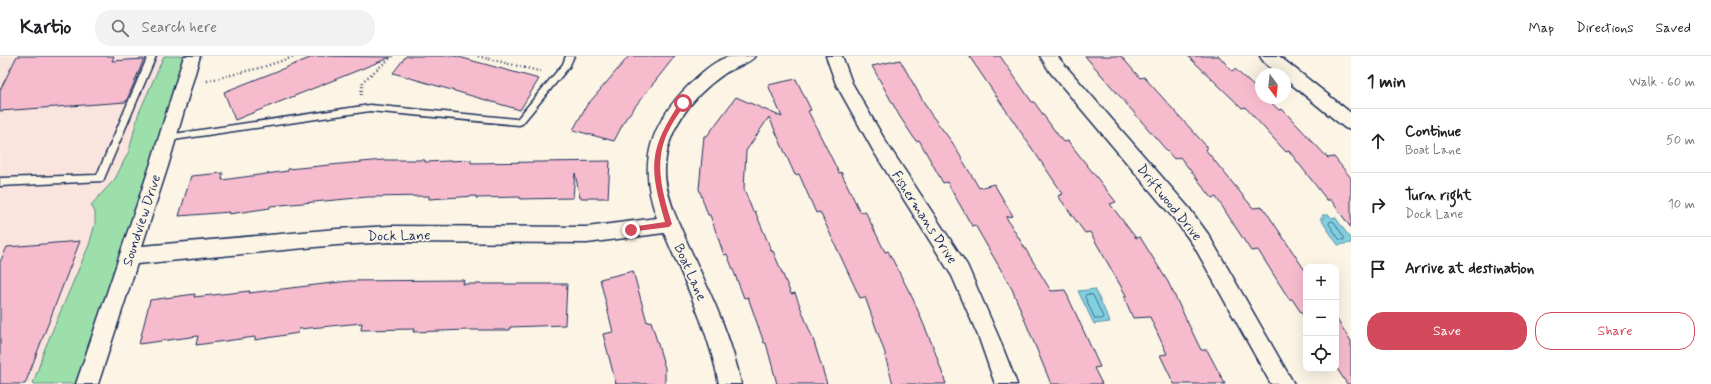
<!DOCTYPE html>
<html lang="en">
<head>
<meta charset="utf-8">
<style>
	body { margin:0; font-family:Mynerve,sans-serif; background:#f2f2f2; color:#202124 }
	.controls { position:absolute; right:12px; bottom:12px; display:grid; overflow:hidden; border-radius:8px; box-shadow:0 4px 16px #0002 }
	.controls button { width:36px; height:36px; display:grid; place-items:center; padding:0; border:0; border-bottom:1px solid #e0e0e0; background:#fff; color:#202124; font:20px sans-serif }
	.compass { position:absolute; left:1255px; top:12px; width:36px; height:36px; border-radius:50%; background:#fff; box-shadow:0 4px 16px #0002; rotate:165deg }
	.stop { position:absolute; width:12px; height:12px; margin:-9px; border:3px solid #d1495b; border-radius:50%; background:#fff }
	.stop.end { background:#d1495b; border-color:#fff; box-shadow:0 1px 4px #0008 }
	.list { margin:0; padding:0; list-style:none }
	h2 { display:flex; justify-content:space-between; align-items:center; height:52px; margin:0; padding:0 16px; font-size:17px }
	h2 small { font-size:13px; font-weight:400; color:#757577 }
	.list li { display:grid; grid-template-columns:26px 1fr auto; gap:12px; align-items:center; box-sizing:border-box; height:64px; padding:0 16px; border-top:1px solid #e0e0e0 }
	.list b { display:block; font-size:15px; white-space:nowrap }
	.list p { margin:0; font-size:13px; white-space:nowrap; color:#757577 }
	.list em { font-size:13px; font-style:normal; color:#757577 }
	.actions { display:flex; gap:8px; padding:12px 16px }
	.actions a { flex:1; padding:9px 0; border:1px solid #d1495b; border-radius:16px; text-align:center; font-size:14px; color:#d1495b }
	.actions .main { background:#d1495b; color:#fff }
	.icon { flex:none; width:22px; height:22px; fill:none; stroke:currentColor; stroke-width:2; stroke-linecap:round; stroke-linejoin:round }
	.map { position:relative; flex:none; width:1351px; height:328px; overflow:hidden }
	header { display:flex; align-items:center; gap:24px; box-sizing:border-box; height:56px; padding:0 20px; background:#fff; border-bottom:1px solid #e0e0e0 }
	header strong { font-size:19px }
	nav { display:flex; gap:22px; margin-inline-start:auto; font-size:14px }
	.search { width:280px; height:36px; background:#f2f2f2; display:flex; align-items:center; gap:10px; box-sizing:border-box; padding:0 14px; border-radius:16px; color:#757577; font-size:15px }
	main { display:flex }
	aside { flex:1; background:#fff }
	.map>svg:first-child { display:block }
	.built { fill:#fae4de }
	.green { fill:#9cdfaa; stroke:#5c8784 }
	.water { fill:#82d0df; stroke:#5990ab }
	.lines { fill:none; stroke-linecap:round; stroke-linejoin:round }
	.shore { stroke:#446f92; stroke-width:1 }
	.building { fill:#f6bccd; stroke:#1b2f5e }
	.service-casing { stroke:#1b2f5e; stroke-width:3 }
	.minor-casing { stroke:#1b2f5e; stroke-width:3 }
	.path { stroke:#1b2f5e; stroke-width:2.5; stroke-dasharray:1 3; stroke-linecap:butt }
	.service { fill:#fcf5e5; fill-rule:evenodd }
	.minor { fill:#fcf5e5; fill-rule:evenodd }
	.route { fill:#d1495b }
	.labels { text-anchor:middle; stroke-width:3.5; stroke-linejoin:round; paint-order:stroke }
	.street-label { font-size:14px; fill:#1b2f5e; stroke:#fcf5e5 }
</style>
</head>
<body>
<header>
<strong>Kartio</strong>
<div class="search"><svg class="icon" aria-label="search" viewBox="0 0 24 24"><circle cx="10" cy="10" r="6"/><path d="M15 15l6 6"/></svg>Search here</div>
<nav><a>Map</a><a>Directions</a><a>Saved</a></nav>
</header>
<main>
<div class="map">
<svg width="1351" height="328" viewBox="0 0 1351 328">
	<rect width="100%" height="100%" fill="#fcf5e5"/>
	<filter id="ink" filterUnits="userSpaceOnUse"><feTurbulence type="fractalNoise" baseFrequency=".025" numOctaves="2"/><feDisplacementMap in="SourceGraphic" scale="8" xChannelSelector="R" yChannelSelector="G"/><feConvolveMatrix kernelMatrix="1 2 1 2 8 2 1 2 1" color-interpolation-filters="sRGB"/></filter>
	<g filter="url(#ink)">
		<polygon class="built" points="0,0 194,0 87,328 0,328"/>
		<polygon class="green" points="164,0 187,0 80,328 33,328 45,292 89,189 95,168 95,156 91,149 115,123 129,95 138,59"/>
		<g class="water">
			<polygon points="1322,159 1329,159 1332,162 1335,161 1351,183 1351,187 1338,189 1320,162 1324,162"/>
			<polygon points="1095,233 1110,266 1094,268 1078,235"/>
		</g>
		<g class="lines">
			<g class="shore">
				<polygon points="1331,165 1334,166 1344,181 1344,184 1339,183 1329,168"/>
				<polygon points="1087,238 1093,239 1103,261 1102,263 1095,263 1085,241"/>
			</g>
		</g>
		<g class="building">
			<polygon points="17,0 114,0 112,5 144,3 126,46 0,55 0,34"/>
			<polygon points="315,0 391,1 235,64 224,36"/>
			<polygon points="406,0 455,0 539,23 520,54 393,17"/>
			<polygon points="629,0 675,0 626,62 614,85 573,74 588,47 589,47"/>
			<polygon points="969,0 1000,0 1032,46 1034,46 1063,86 1068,85 1116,146 1110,148 1136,182 1140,181 1168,226 1201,294 1207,294 1225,328 1174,328 1160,299 1167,298 1150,261 1133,262 1124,241 1127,241 1090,176 1085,177 1058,140 1063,138"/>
			<polygon points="1085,0 1121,0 1140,22 1144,21 1208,92 1205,93 1253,152 1263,151 1306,216 1306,264 1292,243 1289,243 1258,194 1251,195 1216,141 1212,142 1180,101 1174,103"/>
			<polygon points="1188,0 1219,0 1232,15 1235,13 1261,37 1261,42 1266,42 1279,54 1282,53 1328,102 1334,101 1351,122 1351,172 1331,144 1327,144 1289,95 1286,96 1245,51 1242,52"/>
			<polygon points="900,4 930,57 952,86 979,132 994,128 1013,160 1006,161 1051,235 1065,234 1100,311 1094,312 1102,328 1051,328 1012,233 975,169 972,170 947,126 943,127 919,84 916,85 900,61 872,10"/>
			<polygon points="796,23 811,54 808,55 839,117 841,116 860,156 865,155 885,196 888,195 913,243 934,293 946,328 893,328 885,300 886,300 865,241 860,242 820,156 816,157 799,118 795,119 769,61 746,95 744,133 753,156 755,155 772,196 773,195 791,238 795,237 814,286 827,328 777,328 766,287 764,287 748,241 744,242 727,198 724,199 710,159 708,159 699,133 704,80 707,80 736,41 782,61 768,29"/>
			<polygon points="383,104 425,104 425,106 471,104 471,107 610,105 608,142 580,142 575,117 573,142 520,143 520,141 476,142 476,140 429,143 429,140 368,141 270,150 270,152 229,158 230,156 179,160 191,120 223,117 222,124 288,115 288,113"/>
			<polygon points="80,185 25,328 0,328 0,206 7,191"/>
			<polygon points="633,215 647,266 651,265 665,312 665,328 616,328 603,278 613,276 600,223"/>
			<polygon points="464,224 463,228 567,228 565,269 510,271 510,274 467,274 413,276 414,273 361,274 362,267 299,273 298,277 255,284 255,281 196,289 198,280 139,288 150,244 195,238 194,241 250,235 249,237 349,225"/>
			<polygon points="1336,262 1351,285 1351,328 1347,328 1336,311"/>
		</g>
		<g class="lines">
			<g class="service-casing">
				<g id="service">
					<polygon points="148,0 156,0 103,125 0,130 0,122 97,119"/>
					<polygon points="566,0 574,0 569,11 522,68 519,69 370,55 167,85 163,82 167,79 370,49 517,63 563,8"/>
				</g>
			</g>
			<g class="minor-casing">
				<g id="minor">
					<path d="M184,0H200L168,110L142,190L337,173L391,170L587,171L657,162C637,108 650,67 691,27C701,17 714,5 728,1C736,0 747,0 755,0C751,7 732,12 724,18C692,40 664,76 665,117C665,130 670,143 674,156C697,213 729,267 741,328H719C709,275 685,226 664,177L587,187L391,186L337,189L137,208L98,328H76L150,110Z"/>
					<polygon points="826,0 842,0 852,27 886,86 967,209 999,282 1017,328 995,328 979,282 952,220 874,96 836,28"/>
					<polygon points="1040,0 1057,0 1189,152 1208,178 1294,328 1271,328 1194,190 1175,164 1050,16"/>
					<path d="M1260,0H1279L1351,57V74L1345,72L1285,23V18C1276,18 1264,8 1260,0Z"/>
				</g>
			</g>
			<g class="path">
				<polyline points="478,0 489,3 491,0"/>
				<polyline points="489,3 543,16"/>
				<polyline points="207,25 263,11 296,0"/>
				<polyline points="361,39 363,25 393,0"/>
			</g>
			<use href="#service" class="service"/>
			<use href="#minor" class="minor"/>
		</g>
	</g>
	<path class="route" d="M683,44L686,47C681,55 675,62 671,70C652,103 662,135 672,168L669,171L629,176V172L631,171L665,166C649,111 648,94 681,45Z"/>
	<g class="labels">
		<g class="street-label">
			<text transform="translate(1170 146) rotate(51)" y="5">Driftwood Drive</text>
			<text transform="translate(925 161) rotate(57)" y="5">Fishermans Drive</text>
			<text transform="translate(141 164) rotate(-72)" y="5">Soundview Drive</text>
			<text transform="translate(399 179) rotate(-1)" y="5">Dock Lane</text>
			<text transform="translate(691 216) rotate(66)" y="5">Boat Lane</text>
		</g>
	</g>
</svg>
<div class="controls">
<button>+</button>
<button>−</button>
<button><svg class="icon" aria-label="locate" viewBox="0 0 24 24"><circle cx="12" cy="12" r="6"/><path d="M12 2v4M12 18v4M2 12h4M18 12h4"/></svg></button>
</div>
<svg class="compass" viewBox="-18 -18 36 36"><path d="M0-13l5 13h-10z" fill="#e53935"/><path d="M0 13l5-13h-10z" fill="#757577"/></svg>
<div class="stop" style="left:683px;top:47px"></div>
<div class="stop end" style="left:631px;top:174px"></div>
</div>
<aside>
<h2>1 min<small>Walk · 60 m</small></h2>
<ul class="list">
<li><svg class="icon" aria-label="ahead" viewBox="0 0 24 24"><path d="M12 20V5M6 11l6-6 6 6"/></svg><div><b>Continue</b><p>Boat Lane</p></div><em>50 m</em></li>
<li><svg class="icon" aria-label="right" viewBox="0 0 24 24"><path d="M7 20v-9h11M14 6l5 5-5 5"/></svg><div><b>Turn right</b><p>Dock Lane</p></div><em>10 m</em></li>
<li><svg class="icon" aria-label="arrive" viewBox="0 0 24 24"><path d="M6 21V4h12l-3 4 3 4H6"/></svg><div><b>Arrive at destination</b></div></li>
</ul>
<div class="actions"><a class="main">Save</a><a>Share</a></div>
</aside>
</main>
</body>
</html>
